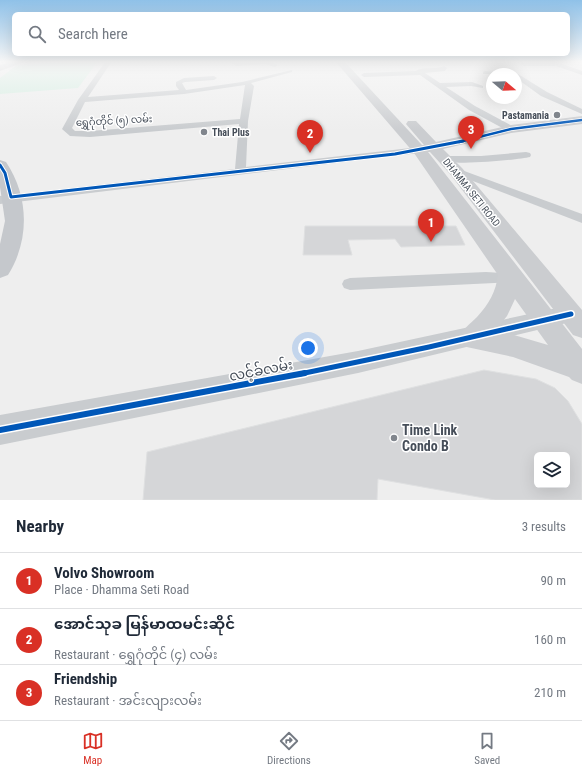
<!DOCTYPE html>
<html lang="en">
<head>
<meta charset="utf-8">
<style>
	body { margin:0; font-family:"Roboto Condensed","Noto Sans Myanmar",sans-serif; background:#f6f6f7; color:#1f2937 }
	.controls { position:absolute; right:12px; bottom:12px; display:grid; overflow:hidden; border-radius:6px; box-shadow:0 4px 16px #0002 }
	.controls button { width:36px; height:36px; display:grid; place-items:center; padding:0; border:0; border-bottom:1px solid #e0e1e3; background:#fff; color:#1f2937; font:20px sans-serif }
	.compass { position:absolute; left:486px; top:68px; width:36px; height:36px; border-radius:50%; background:#fff; box-shadow:0 4px 16px #0002; rotate:109deg }
	.you { position:absolute; left:308px; top:348px; width:14px; height:14px; margin:-10px; border:3px solid #fff; border-radius:50%; background:#1a73e8; box-shadow:0 0 0 6px #1a73e833 }
	.badge { display:grid; place-items:center; width:26px; height:26px; border-radius:50%; background:#d93025; color:#fff; font-size:13px; font-weight:700 }
	.pin { position:absolute; translate:-50% -33px; filter:drop-shadow(0 1px 2px #0008) }
	.pin::after { content:''; position:absolute; top:21px; width:14px; height:12px; background:inherit; clip-path:polygon(0 0,100% 0,50% 100%) }
	.list { margin:0; padding:0; list-style:none }
	h2 { display:flex; justify-content:space-between; align-items:center; height:52px; margin:0; padding:0 16px; font-size:17px }
	h2 small { font-size:13px; font-weight:400; color:#747a83 }
	.list li { display:grid; grid-template-columns:26px 1fr auto; gap:12px; align-items:center; box-sizing:border-box; height:56px; padding:0 16px; border-top:1px solid #e0e1e3 }
	.list b { display:block; font-size:15px; white-space:nowrap }
	.list p { margin:0; font-size:13px; white-space:nowrap; color:#747a83 }
	.list em { font-size:13px; font-style:normal; color:#747a83 }
	.icon { flex:none; width:22px; height:22px; fill:none; stroke:currentColor; stroke-width:2; stroke-linecap:round; stroke-linejoin:round }
	.map { position:relative; flex:none; width:582px; height:500px; overflow:hidden }
	.search { position:absolute; background:#fff; box-shadow:0 4px 16px #0002; left:12px; right:12px; top:12px; height:44px; display:flex; align-items:center; gap:10px; box-sizing:border-box; padding:0 14px; border-radius:6px; color:#747a83; font-size:15px }
	.sheet { height:220px; background:#fff }
	nav { display:flex; justify-content:space-around; align-items:center; box-sizing:border-box; height:56px; border-top:1px solid #e0e1e3; background:#fff; font-size:11px; color:#747a83 }
	nav a { display:grid; justify-items:center; gap:2px }
	nav .on { color:#d93025 }
	.map>svg:first-child { display:block }
	.green { fill:#d2ede0 }
	.building { fill:#d5d6d8; stroke:#dfe0e1; fill-rule:evenodd }
	.lines { fill:none; stroke-linecap:round; stroke-linejoin:round }
	.minor { fill:#c9cccf; fill-rule:evenodd }
	.tertiary { fill:#c9cccf; fill-rule:evenodd }
	.secondary { fill:#cbcdd0; fill-rule:evenodd }
	.primary { fill:#c5c8cc; fill-rule:evenodd }
	.cycleway-far3-casing { stroke:#fff; stroke-width:4 }
	.cycleway-far2-casing { stroke:#fff; stroke-width:5 }
	.cycleway-far1-casing { stroke:#fff; stroke-width:8 }
	.cycleway-casing { stroke:#fff; stroke-width:9 }
	.cycleway-far3 { stroke:#0057b8; stroke-width:2.5 }
	.cycleway-far2 { stroke:#0057b8; stroke-width:3 }
	.cycleway-far1 { stroke:#0057b8; stroke-width:5 }
	.cycleway { stroke:#0057b8; stroke-width:6 }
	.poi-dot { fill:#81868d; stroke:#fff; stroke-width:1.5 }
	.labels { text-anchor:middle; stroke-width:3; stroke-linejoin:round; paint-order:stroke }
	.far-poi-label { font-size:10px; font-weight:bold; fill:#464e59; stroke:#fff; text-anchor:end }
	.far-street-label { font-size:10px; fill:#464e59; stroke:#fff }
	.near-street-label { font-size:14px; fill:#464e59; stroke:#fff }
	.near-poi-label { font-size:14px; font-weight:bold; fill:#464e59; stroke:#fff; text-anchor:start }
</style>
</head>
<body>
<div class="map">
<svg width="582" height="500" viewBox="0 0 582 500">
	<rect width="100%" height="100%" fill="#eee"/>
	<polygon class="green" points="98,61 78,88 0,94 0,78 17,65"/>
	<g class="building">
		<polygon points="305,226 456,226 465,245 401,247 395,239 348,240 352,255 303,255"/>
		<path d="M484,370L536,379L555,388L568,401L582,424V500H495L378,479L377,500H143L147,452ZM537,455H567V485H537Z"/>
	</g>
	<g class="lines">
		<g class="minor">
			<path d="M106,61H112L88,97L179,90L176,86V82L184,78L214,76L217,78L214,80L185,82L182,83L186,90L242,82L292,70V72L251,83L254,86L248,121L246,167L419,147L424,150L419,153L0,204V196L235,169L239,124L90,137L70,136L62,129L78,100ZM245,85L240,119L90,131H75L72,128L85,102L184,94Z"/>
			<polygon points="229,61 268,61 278,65 275,67 265,64 236,66"/>
			<polygon points="546,61 554,61 582,71 582,75 556,66 524,66 521,64 524,62 547,62"/>
			<path d="M444,66L447,68L445,71L425,73L440,83L472,82L483,86V88L471,86L446,87L475,106L514,127V131H508L469,110L420,75L364,77L361,75L364,73L416,71C422,66 436,70 444,66Z"/>
			<polygon points="485,71 518,74 547,92 582,109 582,114 541,96 516,78 516,74 483,74 483,72"/>
			<path d="M526,152L530,153L531,155L530,157C517,160 447,167 441,159L446,156H481Z"/>
			<polygon points="456,168 582,214 582,223 452,173 450,171"/>
			<polygon points="486,272 516,274 518,278 516,282 350,290 344,288 342,284 344,280 350,278"/>
		</g>
		<polygon class="tertiary" points="571,305 579,308 582,313 579,320 358,373 0,445 0,415 358,351"/>
		<path class="secondary" d="M335,61H344L422,145H424L406,124L408,121H416L436,142L511,125L582,116V124L511,133L443,149L462,168L582,310V338L573,335L450,174L430,152H428L582,349V384L572,380L569,377L513,357L462,346L458,338C463,329 470,324 477,317C489,304 496,291 498,275L414,153ZM515,299L548,345L514,335L495,331L507,316Z"/>
		<g class="primary">
			<polygon points="14,61 27,61 0,71 0,65"/>
			<path d="M0,160L6,162C29,196 30,240 8,275L0,278V244L5,221L0,187Z"/>
		</g>
		<g class="cycleway-far3-casing">
			<polyline id="cycleway-far3" points="459,142 511,129 582,120"/>
		</g>
		<g class="cycleway-far2-casing">
			<polyline id="cycleway-far2" points="0,165 5,173 11,197 395,154 463,141"/>
		</g>
		<g class="cycleway-far1-casing">
			<polyline id="cycleway-far1" points="300,374 429,347 571,314"/>
		</g>
		<g class="cycleway-casing">
			<polyline id="cycleway" points="0,430 305,373"/>
		</g>
		<use href="#cycleway-far3" class="cycleway-far3"/>
		<use href="#cycleway-far2" class="cycleway-far2"/>
		<use href="#cycleway-far1" class="cycleway-far1"/>
		<use href="#cycleway" class="cycleway"/>
	</g>
	<linearGradient id="sky" x2="0" y2="1"><stop stop-color="#8fc1e8"/><stop offset="0.47" stop-color="#f7f7f7"/><stop offset="1" stop-color="#f7f7f7" stop-opacity="0"/></linearGradient>
	<rect width="582" height="131" fill="url(#sky)"/>
	<g class="poi-dot">
		<circle cx="557" cy="115" r="4"/>
		<circle cx="204" cy="132" r="4"/>
		<circle cx="394" cy="438" r="4"/>
	</g>
	<g class="labels">
		<g class="far-poi-label">
			<text x="549" y="119">Pastamania</text>
			<text x="212" y="136" text-anchor="start">Thai Plus</text>
		</g>
		<g class="far-street-label">
			<text transform="translate(114 120) rotate(-3)" y="4">ရွှေဂုံတိုင် (၅) လမ်း</text>
			<text transform="translate(472 192) rotate(51)" y="4">DHAMMA SETI ROAD</text>
		</g>
		<g class="near-street-label">
			<text transform="translate(261 370) rotate(-11)" y="5">လင့်ခ်လမ်း</text>
		</g>
		<g class="near-poi-label">
			<text x="402" y="435">Time Link<tspan x="402" dy="16">Condo B</tspan></text>
		</g>
	</g>
</svg>
<div class="controls">
<button><svg class="icon" aria-label="layers" viewBox="0 0 24 24"><path d="M12 4l9 5-9 5-9-5zM3 14l9 5 9-5"/></svg></button>
</div>
<svg class="compass" viewBox="-18 -18 36 36"><path d="M0-13l5 13h-10z" fill="#e53935"/><path d="M0 13l5-13h-10z" fill="#747a83"/></svg>
<div class="you"></div>
<div class="pin badge" style="left:431px;top:242px">1</div>
<div class="pin badge" style="left:310px;top:153px">2</div>
<div class="pin badge" style="left:471px;top:149px">3</div>
<div class="search"><svg class="icon" aria-label="search" viewBox="0 0 24 24"><circle cx="10" cy="10" r="6"/><path d="M15 15l6 6"/></svg>Search here</div>
</div>
<section class="sheet">
<h2>Nearby<small>3 results</small></h2>
<ul class="list">
<li><span class="badge">1</span><div><b>Volvo Showroom</b><p>Place · Dhamma Seti Road</p></div><em>90 m</em></li>
<li><span class="badge">2</span><div><b>အောင်သုခ မြန်မာထမင်းဆိုင်</b><p>Restaurant · ရွှေဂုံတိုင် (၄) လမ်း</p></div><em>160 m</em></li>
<li><span class="badge">3</span><div><b>Friendship</b><p>Restaurant · အင်းလျားလမ်း</p></div><em>210 m</em></li>
</ul>
</section>
<nav>
<a class="on"><svg class="icon" aria-label="map" viewBox="0 0 24 24"><path d="M3 6l6-2 6 2 6-2v14l-6 2-6-2-6 2zM9 4v14M15 6v14"/></svg>Map</a>
<a><svg class="icon" aria-label="directions" viewBox="0 0 24 24"><path d="M12 3l9 9-9 9-9-9zM9 14v-3h6M13 9l2 2-2 2"/></svg>Directions</a>
<a><svg class="icon" aria-label="saved" viewBox="0 0 24 24"><path d="M7 4h10v16l-5-4-5 4z"/></svg>Saved</a>
</nav>
</body>
</html>
